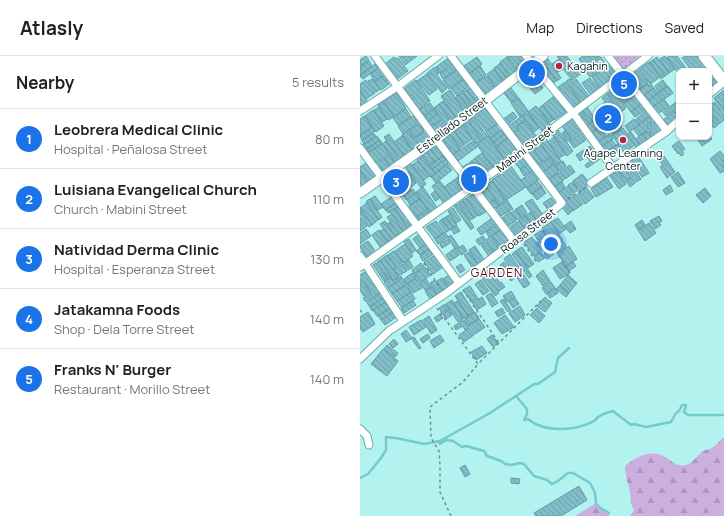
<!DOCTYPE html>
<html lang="en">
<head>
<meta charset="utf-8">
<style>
	body { margin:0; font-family:Manrope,sans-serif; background:#f2f2f2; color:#222 }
	.controls { position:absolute; right:12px; top:12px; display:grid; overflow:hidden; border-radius:8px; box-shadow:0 1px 3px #0004 }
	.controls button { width:36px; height:36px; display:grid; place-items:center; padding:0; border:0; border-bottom:1px solid #e0e0e0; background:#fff; color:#222; font:20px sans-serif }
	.you { position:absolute; left:191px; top:188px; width:14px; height:14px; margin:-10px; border:3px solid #fff; border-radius:50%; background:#1a73e8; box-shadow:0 0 0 6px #1a73e833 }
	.badge { display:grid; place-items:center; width:26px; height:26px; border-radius:50%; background:#1a73e8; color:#fff; font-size:13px; font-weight:700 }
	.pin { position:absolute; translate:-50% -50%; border:2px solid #fff; box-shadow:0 1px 4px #0006 }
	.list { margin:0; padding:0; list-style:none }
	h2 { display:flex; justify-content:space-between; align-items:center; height:52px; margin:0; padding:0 16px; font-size:17px }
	h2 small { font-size:13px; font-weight:400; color:#767676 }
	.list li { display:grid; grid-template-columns:26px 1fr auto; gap:12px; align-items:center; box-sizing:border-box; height:60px; padding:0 16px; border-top:1px solid #e0e0e0 }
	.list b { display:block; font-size:15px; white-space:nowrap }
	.list p { margin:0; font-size:13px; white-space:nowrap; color:#767676 }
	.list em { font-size:13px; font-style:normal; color:#767676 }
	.map { position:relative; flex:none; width:364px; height:460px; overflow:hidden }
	header { display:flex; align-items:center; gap:24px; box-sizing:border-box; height:56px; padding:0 20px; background:#fff; border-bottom:1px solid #e0e0e0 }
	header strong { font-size:19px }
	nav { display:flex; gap:22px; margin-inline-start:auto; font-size:14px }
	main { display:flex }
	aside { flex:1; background:#fff }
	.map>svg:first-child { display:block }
	.grass { fill:url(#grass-dots) }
	.forest { fill:url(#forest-firs) }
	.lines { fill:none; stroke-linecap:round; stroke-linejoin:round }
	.stream { stroke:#73ccc9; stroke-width:2.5 }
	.building { fill:url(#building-back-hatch); stroke:#619ca8 }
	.minor-casing { stroke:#6ca9a7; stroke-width:9 }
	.tertiary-casing { stroke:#6ca9a7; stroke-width:11 }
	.primary-casing { stroke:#6ca9a7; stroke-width:13 }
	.path { stroke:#659391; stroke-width:1.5; stroke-dasharray:3 3; stroke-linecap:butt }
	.minor { stroke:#fff; stroke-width:7 }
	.tertiary { stroke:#fff; stroke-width:9 }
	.primary { stroke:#fff; stroke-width:11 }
	.poi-dot { fill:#b6244a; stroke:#fff; stroke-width:1.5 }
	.labels { text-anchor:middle; stroke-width:3; stroke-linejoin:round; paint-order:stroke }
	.poi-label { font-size:11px; fill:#031c1c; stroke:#fff; text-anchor:start }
	.street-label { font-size:11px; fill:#031c1c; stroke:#fff }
	.neighbourhood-label { font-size:12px; letter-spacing:1px; fill:#591423; stroke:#fff }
</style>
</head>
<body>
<header>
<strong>Atlasly</strong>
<nav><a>Map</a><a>Directions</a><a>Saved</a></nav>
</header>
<main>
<aside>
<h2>Nearby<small>5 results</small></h2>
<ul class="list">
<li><span class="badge">1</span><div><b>Leobrera Medical Clinic</b><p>Hospital · Peñalosa Street</p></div><em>80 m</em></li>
<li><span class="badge">2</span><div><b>Luisiana Evangelical Church</b><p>Church · Mabini Street</p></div><em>110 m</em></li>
<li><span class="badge">3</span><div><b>Natividad Derma Clinic</b><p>Hospital · Esperanza Street</p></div><em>130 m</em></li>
<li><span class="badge">4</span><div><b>Jatakamna Foods</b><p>Shop · Dela Torre Street</p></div><em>140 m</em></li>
<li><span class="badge">5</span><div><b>Franks N' Burger</b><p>Restaurant · Morillo Street</p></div><em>140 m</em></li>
</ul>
</aside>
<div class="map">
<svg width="364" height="460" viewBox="0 0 364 460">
	<defs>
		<pattern id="grass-dots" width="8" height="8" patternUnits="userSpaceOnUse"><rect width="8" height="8" fill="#ccaedf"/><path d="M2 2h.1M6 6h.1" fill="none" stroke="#ae95bf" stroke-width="1.8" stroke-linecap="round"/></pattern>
		<pattern id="forest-firs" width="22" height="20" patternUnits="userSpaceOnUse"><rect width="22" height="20" fill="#ccaedf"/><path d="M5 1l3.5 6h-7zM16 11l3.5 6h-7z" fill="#ae95bf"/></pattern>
		<pattern id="building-back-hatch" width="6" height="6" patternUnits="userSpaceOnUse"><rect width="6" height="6" fill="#81bcc9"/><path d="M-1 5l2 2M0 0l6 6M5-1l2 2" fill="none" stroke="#6ea1ac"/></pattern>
	</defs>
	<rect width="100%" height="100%" fill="#b3f3ef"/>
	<polygon class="grass" points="253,0 280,0 264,13"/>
	<g class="forest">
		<path d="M364,381V460H270L274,454C270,448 271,442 270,436C268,427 265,419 265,410C277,400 292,392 307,402C313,406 317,411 326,409C334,407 336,400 342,396C345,393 350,394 353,391C357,389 360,384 364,381Z"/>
		<polygon points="236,447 239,451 249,457 249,460 215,460"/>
	</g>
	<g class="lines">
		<g class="stream">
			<path d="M156,340L167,353V358L164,364L168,363C184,377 216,375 234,365C236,364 237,362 238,361C241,359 249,356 253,355L271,369L274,368L286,371L311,366L316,357L319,355L322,349H326L324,356L328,359H364"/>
			<polyline points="78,385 80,388 86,384 93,385 102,391 106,390 124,395 127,400 141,405 145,408 151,409 160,407 164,408 174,420 187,424 192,428 198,425 208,417 213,417 230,427 235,437 236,447 239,451 249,457"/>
			<polyline points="0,422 8,418 21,402 26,394 26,381 36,382 64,388 80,385 130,357 174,328 178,328 195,316 198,302 209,292"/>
		</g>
	</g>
	<g class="building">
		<polygon points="6,0 9,4 0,10 0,4"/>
		<polygon points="39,0 57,0 45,9"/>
		<polygon points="147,0 164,0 169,7 158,15"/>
		<polygon points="197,0 207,0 212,7 206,11"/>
		<polygon points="223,0 240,0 225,11 219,3"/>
		<polygon points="305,0 315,13 309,17 300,3"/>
		<polygon points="309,0 317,0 326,12 322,15 319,15 319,18 307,2"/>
		<polygon points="326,0 338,0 348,13 345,15 332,15 322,2"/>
		<polygon points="34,1 36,3 38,2 48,15 37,23 25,8"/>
		<polygon points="117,1 122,8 109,17 104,10"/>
		<polygon points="147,1 156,15 149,20 140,6"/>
		<polygon points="241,1 247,10 230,21 224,13"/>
		<polygon points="297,1 309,17 305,20 293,4"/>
		<polygon points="87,3 92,8 80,17 76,11"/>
		<polygon points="188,3 201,22 197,25 184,6"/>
		<polygon points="199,3 205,12 198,16 192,8"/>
		<polygon points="293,4 305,20 301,23 290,6"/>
		<polygon points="9,5 12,10 0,19 0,11"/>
		<polygon points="289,6 300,21 290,28 279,13"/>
		<polygon points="140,7 150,21 147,23 137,10"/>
		<polygon points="213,7 222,17 212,24 204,14"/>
		<polygon points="15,8 18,12 3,23 0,20"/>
		<polygon points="184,8 196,25 191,29 179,12"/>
		<polygon points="93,9 96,14 83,23 80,18"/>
		<polygon points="249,9 257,20 240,33 232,21"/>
		<polygon points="120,10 126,19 115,27 109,18"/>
		<polygon points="137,10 147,23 143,25 134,12"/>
		<polygon points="75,11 79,17 77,19 87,32 82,37 67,17"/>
		<polygon points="18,13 23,20 15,25 10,18"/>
		<polygon points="134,13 143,27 135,32 127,18"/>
		<polygon points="97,14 103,23 89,33 83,24"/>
		<polygon points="278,14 288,27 278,34 269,21"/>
		<polygon points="67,18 77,33 69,39 57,25"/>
		<polygon points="174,19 183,32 175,38 165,26"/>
		<polygon points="23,20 29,28 21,34 15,26"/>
		<polygon points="127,20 136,33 126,41 116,27"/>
		<polygon points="356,20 360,25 350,34 349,26"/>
		<polygon points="230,22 239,33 231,39 222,27"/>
		<polygon points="13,23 20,33 16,36 8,25"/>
		<polygon points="210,23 212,26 216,23 229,40 221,46 206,25"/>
		<polygon points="6,24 15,37 6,43 0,34 0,28"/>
		<polygon points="56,24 62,33 49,42 45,36 45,33 46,31"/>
		<polygon points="103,24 108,31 97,40 91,33"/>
		<polygon points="303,24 307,30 299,36 295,30"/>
		<polygon points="264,25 274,39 264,47 254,32"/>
		<polygon points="205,26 220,46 212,52 197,32"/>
		<polygon points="288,28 289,30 291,28 294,32 283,40 278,35"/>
		<polygon points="308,30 313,37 303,44 298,37"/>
		<polygon points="110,31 120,45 116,47 107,34"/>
		<polygon points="150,31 158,41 151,46 143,36"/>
		<polygon points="294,32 298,37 287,46 283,40"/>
		<polygon points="63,34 70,45 57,55 49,44"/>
		<polygon points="90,34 105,56 96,62 81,40"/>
		<polygon points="107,34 116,47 112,50 103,36"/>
		<polygon points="254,34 266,52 260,57 247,38"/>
		<polygon points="364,34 364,56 354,42"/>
		<polygon points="0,35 8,46 0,52"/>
		<polygon points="36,37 46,52 34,60 24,45"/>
		<polygon points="103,37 112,50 109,53 99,39"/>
		<polygon points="247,38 258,54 253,57 242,42"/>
		<polygon points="297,38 302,45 291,52 287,46"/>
		<polygon points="99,39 109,53 105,56 95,42"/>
		<polygon points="274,39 281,48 271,56 264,47"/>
		<polygon points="194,40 206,56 194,64 183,49"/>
		<polygon points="159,42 168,55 160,61 151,47"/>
		<polygon points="304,43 309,50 296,59 291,52"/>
		<polygon points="23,45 34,61 28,64 18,49"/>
		<polygon points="83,45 96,62 91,66 79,48"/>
		<polygon points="316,46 319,51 306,60 303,56"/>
		<polygon points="355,46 364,59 364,64 359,68 349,54 349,50"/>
		<polygon points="70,47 74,53 63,61 58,55"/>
		<polygon points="244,47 262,71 253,78 235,54"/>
		<polygon points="79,48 91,66 86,69 74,52"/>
		<polygon points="281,48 285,54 275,61 271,56"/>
		<polygon points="183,49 193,64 189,67 179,52"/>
		<polygon points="176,50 191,70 182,75 168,56"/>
		<polygon points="19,51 27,63 22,66 14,54"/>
		<polygon points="124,51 137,68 126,75 114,59"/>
		<polygon points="227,51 235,63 231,66 222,55"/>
		<polygon points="46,53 51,61 38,69 33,62"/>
		<polygon points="74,53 77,58 68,65 64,60"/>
		<polygon points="13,54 24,70 16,76 5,60"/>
		<polygon points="287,54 291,59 279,68 276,63"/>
		<polygon points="221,55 230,67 225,70 217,58"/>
		<polygon points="315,55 319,61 307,70 303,64"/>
		<polygon points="153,56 157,61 146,70 142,64"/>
		<polygon points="349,56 358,69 354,72 349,66"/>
		<polygon points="168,57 179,72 174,76 163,60"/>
		<polygon points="77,58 81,64 71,70 68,65"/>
		<polygon points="4,60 12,71 0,79 0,63"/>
		<polygon points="53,60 58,67 43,78 38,70"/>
		<polygon points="162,60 165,64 157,70 159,72 151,78 147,71"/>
		<polygon points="114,61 127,80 122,84 109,65"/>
		<polygon points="290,61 292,65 284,71 287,75 279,80 273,73"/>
		<polygon points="213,63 221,75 211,82 202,70"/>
		<polygon points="274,63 279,69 269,76 265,70"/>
		<polygon points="81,64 85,70 76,77 71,70"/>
		<polygon points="295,64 297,67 288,74 286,71"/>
		<polygon points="165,65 176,80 161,91 152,78 159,73 157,70"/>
		<polygon points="233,65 238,72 230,77 226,70"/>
		<polygon points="109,66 121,85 116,88 103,69"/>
		<polygon points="59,68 64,75 54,82 49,74"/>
		<polygon points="298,68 303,74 293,81 289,75"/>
		<polygon points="103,69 112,83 104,89 95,75"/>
		<polygon points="136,69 140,75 130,82 126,76"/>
		<polygon points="12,71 15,75 2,84 0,80"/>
		<polygon points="239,71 246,80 237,87 230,78"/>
		<polygon points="263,72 275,89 264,97 252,79"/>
		<polygon points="141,74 144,78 133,87 130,83"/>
		<polygon points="198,74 213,95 207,100 192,78"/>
		<polygon points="48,75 59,90 53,94 42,79"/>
		<polygon points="94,75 104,89 100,92 90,78"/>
		<polygon points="205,75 211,83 207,85 202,77"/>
		<polygon points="288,75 292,82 288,85 283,78"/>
		<polygon points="64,76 69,83 59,89 55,82"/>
		<polygon points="271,76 280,90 277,92 267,78"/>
		<polygon points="13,77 16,80 4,88 2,85"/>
		<polygon points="221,77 226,84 214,92 209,85"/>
		<polygon points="29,78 45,102 40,105 24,81"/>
		<polygon points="144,78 147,82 136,91 133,87"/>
		<polygon points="250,78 253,83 239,92 236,87"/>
		<polygon points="282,78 288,86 281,90 276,83"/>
		<polygon points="90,79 100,93 93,98 83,84"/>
		<polygon points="349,79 352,83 342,90 336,81 349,81"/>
		<polygon points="17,80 20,84 6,93 3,89"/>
		<polygon points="42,80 53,95 45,101 34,86"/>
		<polygon points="128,80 144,103 133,111 117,89"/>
		<polygon points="194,81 206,98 199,102 188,86"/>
		<polygon points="148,82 156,93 144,102 136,91"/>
		<polygon points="186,83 201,105 196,109 180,87"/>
		<polygon points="20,84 22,87 9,96 7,93"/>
		<polygon points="252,84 256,89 244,97 240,91"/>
		<polygon points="26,85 40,104 36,107 22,88"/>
		<polygon points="113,85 117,91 98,105 93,99"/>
		<polygon points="319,85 325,93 322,95 324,98 321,100 319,97 318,98 312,90"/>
		<polygon points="180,87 190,101 182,106 173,92"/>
		<polygon points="22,88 29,98 16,107 9,97"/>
		<polygon points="258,88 261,94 249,102 246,96"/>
		<polygon points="76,90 83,99 78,103 71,93"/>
		<polygon points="230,90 234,96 220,105 216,99"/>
		<polygon points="173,92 182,106 176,110 167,96"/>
		<polygon points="71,93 78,103 74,106 67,96"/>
		<polygon points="360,95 364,100 364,115 360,117 350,103"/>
		<polygon points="67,96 74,106 69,109 62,100"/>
		<polygon points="234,96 237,100 230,105 227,101"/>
		<polygon points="122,97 132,111 125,115 115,102"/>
		<polygon points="30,99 36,108 31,111 24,103"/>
		<polygon points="62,100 75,117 70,121 57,104"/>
		<polygon points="83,100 86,103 72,113 70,110"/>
		<polygon points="238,100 240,103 227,112 225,109"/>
		<polygon points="278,100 289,117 282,121 271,104"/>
		<polygon points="304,100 315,116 307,122 300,111 303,109 299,104"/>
		<polygon points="163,101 168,107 160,113 155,107"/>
		<polygon points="115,102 126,117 118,123 108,108"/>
		<polygon points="190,102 194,108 181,117 177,111"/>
		<polygon points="24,103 31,112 24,117 18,107"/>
		<polygon points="86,103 88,107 75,117 72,113"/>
		<polygon points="58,105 69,120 64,124 52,109"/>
		<polygon points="203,105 206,110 199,115 196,110"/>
		<polygon points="270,105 281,123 276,126 265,109"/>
		<polygon points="6,107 17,122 10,128 0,114 0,111"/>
		<polygon points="51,108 66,128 61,132 46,112"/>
		<polygon points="88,108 92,114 76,127 71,121"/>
		<polygon points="107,108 119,123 113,127 102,112"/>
		<polygon points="169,108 173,114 164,120 160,114"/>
		<polygon points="194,108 199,116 188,123 183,116"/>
		<polygon points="210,109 215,116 205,123 200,116"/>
		<polygon points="151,110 166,131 146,144 132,124"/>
		<polygon points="264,110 271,121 266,125 258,114"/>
		<polygon points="0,115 9,128 3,132 0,128"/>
		<polygon points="173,115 179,123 167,132 161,124"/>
		<polygon points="258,115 266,128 259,133 250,120"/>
		<polygon points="48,116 56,127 50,132 42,120"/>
		<polygon points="318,116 325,127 318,131 311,121"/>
		<polygon points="199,117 204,124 195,130 190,123"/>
		<polygon points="222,118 230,127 220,135 213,125"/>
		<polygon points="101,119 109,130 92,142 84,131"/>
		<polygon points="41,120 51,134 42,140 33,126"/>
		<polygon points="271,121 275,127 270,131 266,125"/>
		<polygon points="247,122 253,131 236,141 231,133"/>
		<polygon points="80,125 92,142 84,148 72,130"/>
		<polygon points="132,125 145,144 139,149 125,129"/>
		<polygon points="177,125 182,130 171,138 167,133"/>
		<polygon points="202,126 205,131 199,136 195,131"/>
		<polygon points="213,126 218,134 214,137 208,129"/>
		<polygon points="125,129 135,143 129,147 120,133"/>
		<polygon points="310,129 313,135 306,139 303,134"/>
		<polygon points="208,130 213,138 204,145 199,137"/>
		<polygon points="63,131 78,153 71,158 56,136"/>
		<polygon points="182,131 186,137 177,144 172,138"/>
		<polygon points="226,131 234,141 225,148 218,138"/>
		<polygon points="345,132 351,140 343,147 336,139"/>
		<polygon points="53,133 56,137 46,144 43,140"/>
		<polygon points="75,135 80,142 75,145 71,138"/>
		<polygon points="56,137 60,142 50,149 47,144"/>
		<polygon points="114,137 127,155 119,160 106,143"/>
		<polygon points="216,138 223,148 213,155 206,145"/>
		<polygon points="15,140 23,151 18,154 10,143"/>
		<polygon points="33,140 37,146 25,154 21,148"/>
		<polygon points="106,142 118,159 114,162 102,145"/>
		<polygon points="191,142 198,151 190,156 183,147"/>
		<polygon points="9,143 22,161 19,164 6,146"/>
		<polygon points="60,143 67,153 57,161 49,150"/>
		<polygon points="172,143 185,162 178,166 165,147"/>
		<polygon points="135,144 139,150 133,153 130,147"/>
		<polygon points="147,144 153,153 141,160 136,152"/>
		<polygon points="102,145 114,162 110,164 99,147"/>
		<polygon points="37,146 39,150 28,157 26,154"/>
		<polygon points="7,147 18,164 12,169 0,152"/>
		<polygon points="206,147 212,155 208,159 201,150"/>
		<polygon points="98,148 114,171 111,174 94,150"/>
		<polygon points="40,149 54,171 49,174 35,153"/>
		<polygon points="162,149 167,157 162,161 156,153"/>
		<polygon points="0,152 12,169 9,171 0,158"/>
		<polygon points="93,152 101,164 96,167 88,155"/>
		<polygon points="35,153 48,173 44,176 30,156"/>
		<polygon points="156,153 161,161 157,164 151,157"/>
		<polygon points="68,154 72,159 61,167 57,161"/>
		<polygon points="150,156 156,165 148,170 142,162"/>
		<polygon points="171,156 178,166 172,170 165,160"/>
		<polygon points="32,158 45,178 41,181 27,161"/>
		<polygon points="90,158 97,169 93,171 86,161"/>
		<polygon points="165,160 172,170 166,174 159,164"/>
		<polygon points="299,160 302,165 299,167 301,169 295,173 290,165"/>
		<polygon points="0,161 7,170 0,175"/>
		<polygon points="86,161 93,171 90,174 82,163"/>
		<polygon points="132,162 136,168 121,179 117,173"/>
		<polygon points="198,162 206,173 199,178 191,166"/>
		<polygon points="82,163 90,174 86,176 79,166"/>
		<polygon points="282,164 285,169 278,174 275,169"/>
		<polygon points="25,165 37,183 33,186 20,168"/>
		<polygon points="76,165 84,176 75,183 66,171"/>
		<polygon points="159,165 166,175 157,181 150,171"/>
		<polygon points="211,165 216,173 210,177 204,170"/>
		<polygon points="30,166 39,178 35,180 27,168"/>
		<polygon points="191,166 200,180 192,186 182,172"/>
		<polygon points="289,167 296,177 285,185 278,174"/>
		<polygon points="137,169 140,174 129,181 126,176"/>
		<polygon points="97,170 100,175 94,178 91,173"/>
		<polygon points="6,173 11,180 0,188 0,177"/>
		<polygon points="24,173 32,184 28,187 20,175"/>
		<polygon points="19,174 29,189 22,194 12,179"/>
		<polygon points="141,174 150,187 141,193 132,180"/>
		<polygon points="182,174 186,179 178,184 174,179"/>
		<polygon points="85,176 88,181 78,188 75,183"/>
		<polygon points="59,178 66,188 60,192 53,183"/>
		<polygon points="91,179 99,191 95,193 88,181"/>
		<polygon points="123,180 126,184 119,189 116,184"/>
		<polygon points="131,180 140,194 135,197 126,184"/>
		<polygon points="200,180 203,184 194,190 191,186"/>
		<polygon points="172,181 182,194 174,200 164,186"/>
		<polygon points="184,181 188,186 180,191 177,186"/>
		<polygon points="49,183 56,194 52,197 44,186"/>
		<polygon points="88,183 90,187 82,192 80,188"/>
		<polygon points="8,185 17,198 8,204 0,191 0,190"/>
		<polygon points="203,185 206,190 197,196 194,191"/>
		<polygon points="126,186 135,199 130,202 121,189"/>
		<polygon points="188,186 192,192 185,197 181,192"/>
		<polygon points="45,188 53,200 43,207 35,195"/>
		<polygon points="66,188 69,192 60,199 56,195"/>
		<polygon points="103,189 107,195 101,199 97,193"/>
		<polygon points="115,190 125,205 119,209 109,194"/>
		<polygon points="209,190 217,203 206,210 197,197"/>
		<polygon points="162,191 174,208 168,212 156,195"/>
		<polygon points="95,192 99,199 90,205 86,199"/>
		<polygon points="69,193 73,198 63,205 60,200"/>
		<polygon points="191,193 194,198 187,203 184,198"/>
		<polygon points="34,195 42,207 36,211 28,199"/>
		<polygon points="156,195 172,220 169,222 152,198"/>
		<polygon points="109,196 119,210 114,214 104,199"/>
		<polygon points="181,196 185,202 178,206 174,201"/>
		<polygon points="150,198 170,228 164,232 144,203"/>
		<polygon points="27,199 36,211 33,214 24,201"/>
		<polygon points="75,199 83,211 73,218 64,206"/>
		<polygon points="24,201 38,221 33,224 20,204"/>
		<polygon points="20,204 31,221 28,223 17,206"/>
		<polygon points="49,204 53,211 48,214 44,207"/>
		<polygon points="144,206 155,222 151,225 140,209"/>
		<polygon points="202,206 210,217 200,223 193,212"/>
		<polygon points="213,206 216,210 209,215 206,210"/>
		<polygon points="16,207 27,223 24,225 13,209"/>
		<polygon points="61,207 64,210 54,218 52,214"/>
		<polygon points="43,208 47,215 38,220 34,214"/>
		<polygon points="101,208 105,214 100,217 96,211"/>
		<polygon points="65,211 71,219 60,226 55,218"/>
		<polygon points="130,213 140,227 141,226 145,231 139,235 136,232 139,237 135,240 120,220"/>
		<polygon points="8,214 22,235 6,246 3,242 11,237 0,219"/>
		<polygon points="183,214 190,225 183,230 176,220"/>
		<polygon points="52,217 56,221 47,228 44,223"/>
		<polygon points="90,218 96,227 90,232 83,223"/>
		<polygon points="208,219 217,227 209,237 200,229"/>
		<polygon points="41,220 42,222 28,232 24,226 31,221 33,225"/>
		<polygon points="0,222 10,236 4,240 0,234"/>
		<polygon points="42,222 46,228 32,238 28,232"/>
		<polygon points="56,222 62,232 53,237 47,228"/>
		<polygon points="82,222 88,231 83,235 77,225"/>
		<polygon points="66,223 71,231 65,234 60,227"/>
		<polygon points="75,224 83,237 78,240 70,227"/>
		<polygon points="121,224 129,235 123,239 115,228"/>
		<polygon points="191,226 195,232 186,238 182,232"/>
		<polygon points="46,229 51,236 37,245 32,238"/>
		<polygon points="200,229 209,237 206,241 196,233"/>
		<polygon points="110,230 117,241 111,245 103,234"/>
		<polygon points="72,231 77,239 70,243 65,235"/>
		<polygon points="195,232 198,237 190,242 187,238"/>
		<polygon points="151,235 155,241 147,246 143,240"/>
		<polygon points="22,236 25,240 10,251 7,247"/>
		<polygon points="51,236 55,243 42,252 37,245"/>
		<polygon points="101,236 114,256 108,260 95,240"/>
		<polygon points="131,237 138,247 132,251 126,240"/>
		<polygon points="25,240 28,244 12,255 10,251"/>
		<polygon points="122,241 126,248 117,254 112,246 118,242 119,243"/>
		<polygon points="185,241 192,247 185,256 177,250"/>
		<polygon points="155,242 159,248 153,252 149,246"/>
		<polygon points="144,243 151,254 148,256 140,245"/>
		<polygon points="29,244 33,250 17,260 13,254"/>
		<polygon points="92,244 103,263 98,266 86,248"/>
		<polygon points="53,245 56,249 44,257 41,252"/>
		<polygon points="98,245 108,260 104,263 94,247"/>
		<polygon points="85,248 89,253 82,257 79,252"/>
		<polygon points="160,250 165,259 155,266 149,257"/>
		<polygon points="32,251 35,255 21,264 18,260"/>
		<polygon points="142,252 145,257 138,261 135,256"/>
		<polygon points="177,252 185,260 179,267 170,259"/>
		<polygon points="89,254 92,259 86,263 83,258"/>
		<polygon points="35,255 38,260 25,269 21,264"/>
		<polygon points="8,256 15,268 3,276 0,272 0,261"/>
		<polygon points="115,256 119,262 109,269 105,263"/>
		<polygon points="80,258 83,262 77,266 74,262"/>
		<polygon points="145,259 154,271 142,278 134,267"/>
		<polygon points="69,260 77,274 71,278 63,264"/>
		<polygon points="119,263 125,271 115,278 109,269"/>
		<polygon points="61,264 66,271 54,279 49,271"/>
		<polygon points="104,264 109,271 105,274 103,270 96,274 94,270"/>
		<polygon points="109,272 114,279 104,286 99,279"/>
		<polygon points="46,274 52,282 46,286 41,278"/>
		<polygon points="68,278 70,282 63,287 60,283"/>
		<polygon points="80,279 84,285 74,292 70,285"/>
		<polygon points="132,279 138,287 133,291 127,283"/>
		<polygon points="54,281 61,292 59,293 51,282"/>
		<polygon points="34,283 38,288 33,292 29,288"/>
		<polygon points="27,289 38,297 35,301 24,293"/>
		<polygon points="122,290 127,297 116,304 111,296"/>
		<polygon points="23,293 38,305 27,320 11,308"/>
		<polygon points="105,409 110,418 105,421 100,412"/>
		<polygon points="151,422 160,423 159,428 151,427"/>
		<polygon points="219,430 227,444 201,460 176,460 174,457"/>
	</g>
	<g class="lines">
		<g class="minor-casing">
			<g id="minor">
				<polyline points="15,0 76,83 154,185"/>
				<polyline points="166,0 213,57 253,112"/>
				<polyline points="248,0 307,75"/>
				<polyline points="349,38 364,26"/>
				<polyline points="0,55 37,31 78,0"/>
				<polyline points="0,92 99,227"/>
				<polyline points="231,127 307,75 319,64"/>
				<polyline points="0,200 43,265"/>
				<polyline points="0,211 163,95 288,0"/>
				<polyline points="0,303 29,275 85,238 178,167 202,147 91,0"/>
				<polyline points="0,373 7,380 9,389"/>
			</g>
		</g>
		<g class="tertiary-casing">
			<polyline id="tertiary" points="0,137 76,83 183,0"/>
		</g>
		<g class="primary-casing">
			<polyline id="primary" points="344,0 364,25"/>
		</g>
		<g class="path">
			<polyline points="208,143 225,132"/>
			<polyline points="183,174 210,217"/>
			<polyline points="164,188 177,207"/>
			<polyline points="64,207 80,232"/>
			<polyline points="103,234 139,287"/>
			<polyline points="77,252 118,308 183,243"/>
			<polyline points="0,254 3,258"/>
			<polyline points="91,460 80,436 80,409 79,395 71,382 70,351 103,326 118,308"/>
		</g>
		<use href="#minor" class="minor"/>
		<use href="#tertiary" class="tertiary"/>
		<use href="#primary" class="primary"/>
	</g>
	<g class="poi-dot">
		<circle cx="199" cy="10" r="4"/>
		<circle cx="263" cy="84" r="4"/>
	</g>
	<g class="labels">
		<g class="poi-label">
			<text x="207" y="14">Kagahin</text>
			<text x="263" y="101" text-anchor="middle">Agape Learning<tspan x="263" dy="13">Center</tspan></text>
		</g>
		<g class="street-label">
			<text transform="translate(92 69) rotate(-37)" y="4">Estrellado Street</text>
			<text transform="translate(165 93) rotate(-37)" y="4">Mabini Street</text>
			<text transform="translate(168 175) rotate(-38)" y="4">Roasa Street</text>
		</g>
		<g class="neighbourhood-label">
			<text x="137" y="221">GARDEN</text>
		</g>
	</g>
</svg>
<div class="controls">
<button>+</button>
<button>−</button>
</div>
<div class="you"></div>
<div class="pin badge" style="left:114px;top:123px">1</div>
<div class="pin badge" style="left:248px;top:62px">2</div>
<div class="pin badge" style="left:36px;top:126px">3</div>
<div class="pin badge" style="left:172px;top:17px">4</div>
<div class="pin badge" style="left:264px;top:28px">5</div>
</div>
</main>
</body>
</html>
